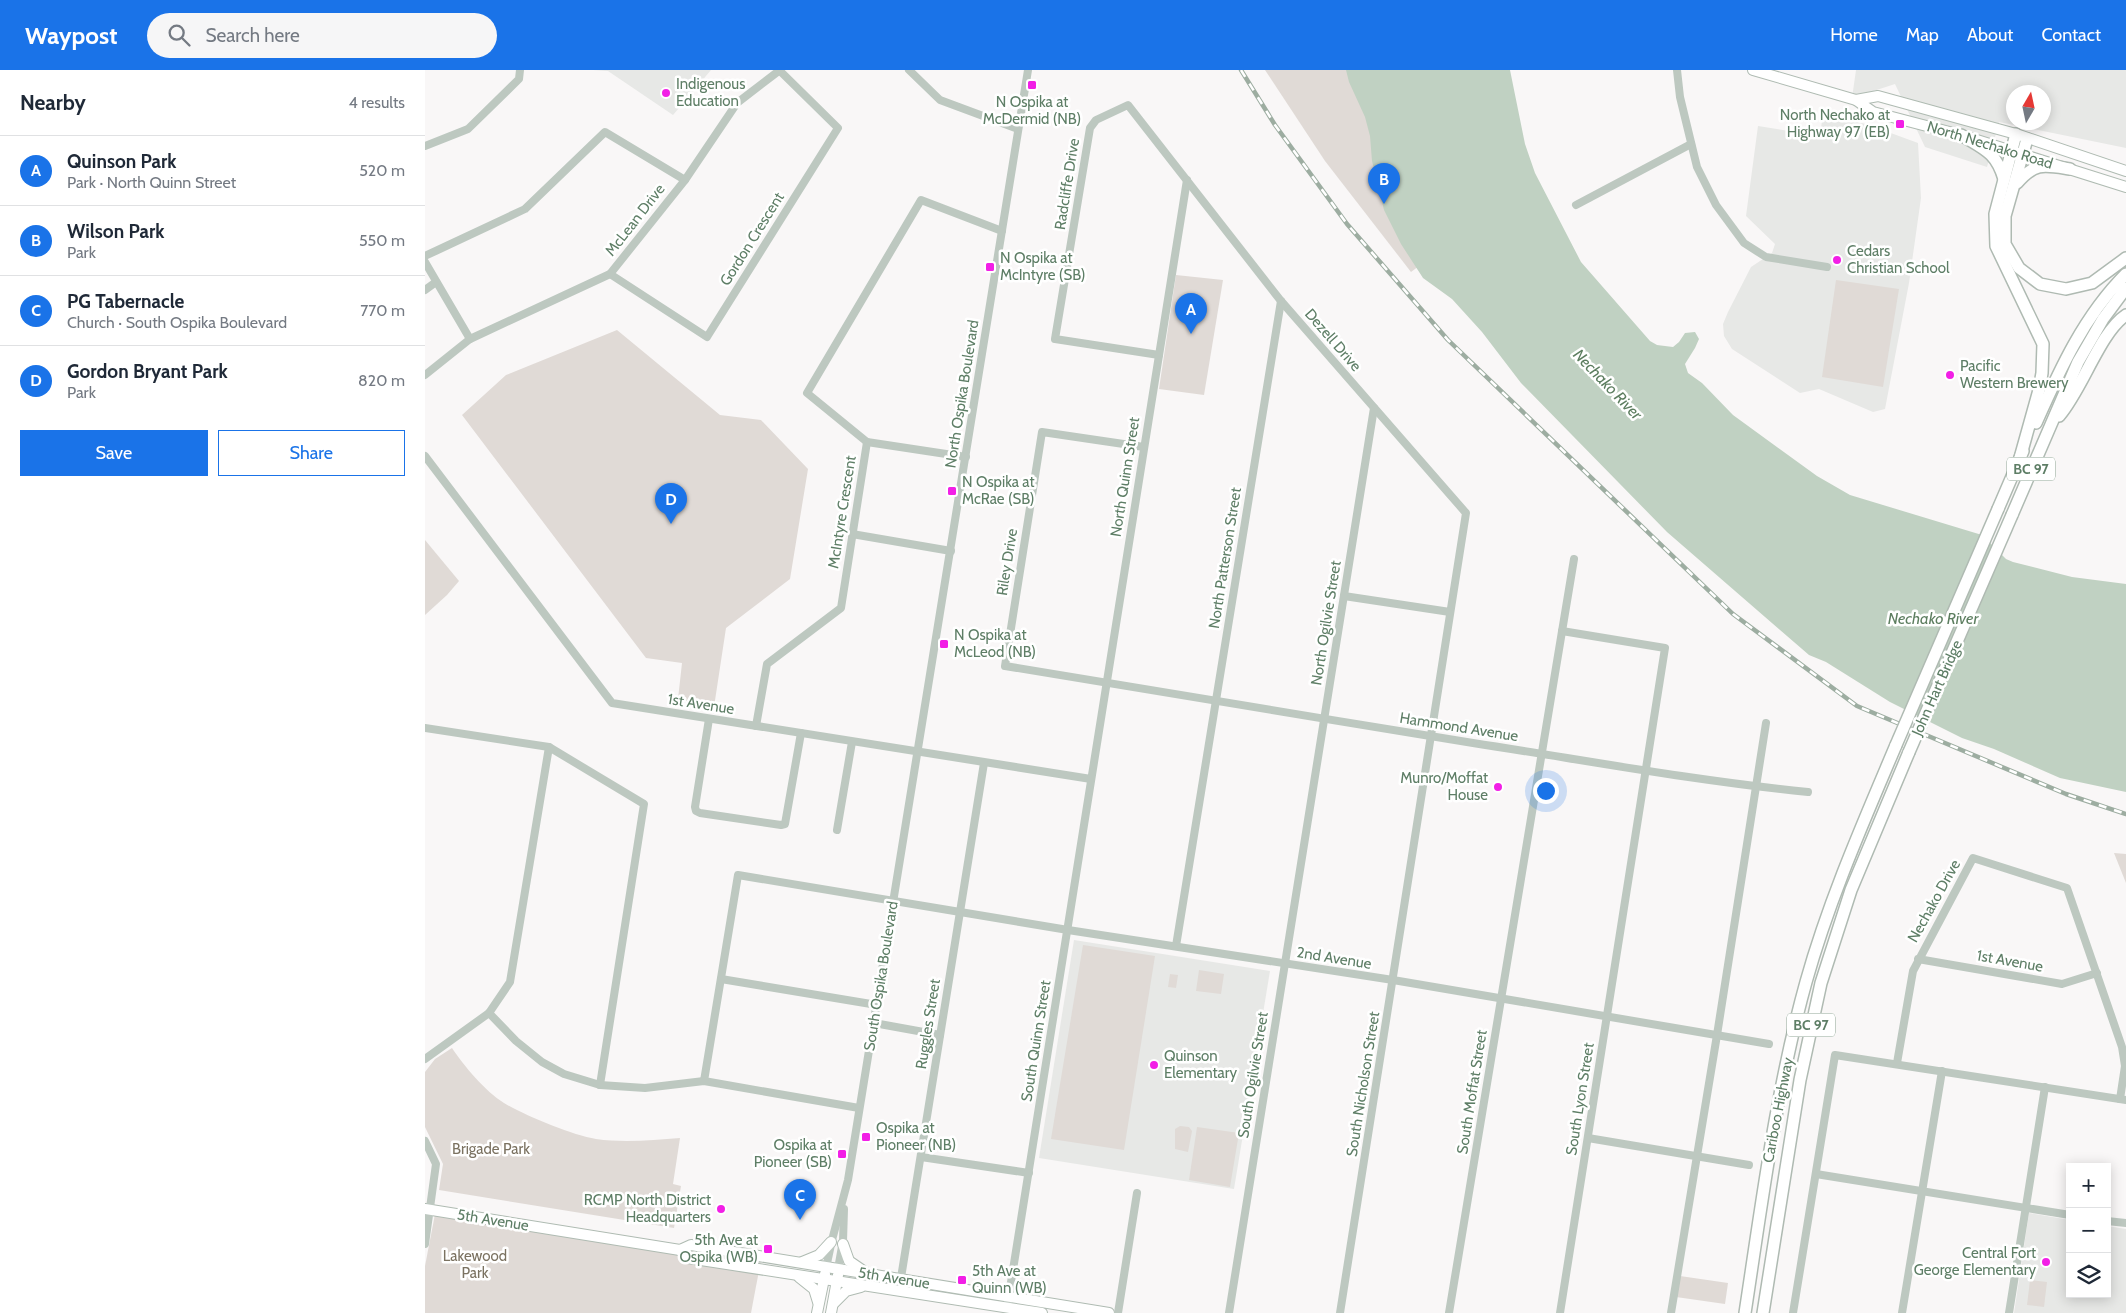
<!DOCTYPE html>
<html lang="en">
<head>
<meta charset="utf-8">
<style>
	body { margin:0; font-family:Cabin,sans-serif; background:#f6f6f7; color:#1f2937 }
	.controls { position:absolute; right:15px; bottom:15px; display:grid; overflow:hidden; border-radius:0px; box-shadow:0 2px 12px #0003 }
	.controls button { width:45px; height:45px; display:grid; place-items:center; padding:0; border:0; border-bottom:1px solid #e0e1e3; background:#fff; color:#1f2937; font:25px sans-serif }
	.compass { position:absolute; left:1581px; top:15px; width:45px; height:45px; border-radius:50%; background:#fff; box-shadow:0 2px 12px #0003; rotate:9deg }
	.you { position:absolute; left:1120px; top:720px; width:18px; height:18px; margin:-12px; border:4px solid #fff; border-radius:50%; background:#1a73e8; box-shadow:0 0 0 8px #1a73e833 }
	.badge { display:grid; place-items:center; width:32px; height:32px; border-radius:50%; background:#1a73e8; color:#fff; font-size:16px; font-weight:700 }
	.pin { position:absolute; translate:-50% -41px; filter:drop-shadow(0 1px 2px #0008) }
	.pin::after { content:''; position:absolute; top:26px; width:18px; height:15px; background:inherit; clip-path:polygon(0 0,100% 0,50% 100%) }
	.list { margin:0; padding:0; list-style:none }
	h2 { display:flex; justify-content:space-between; align-items:center; height:65px; margin:0; padding:0 20px; font-size:21px }
	h2 small { font-size:16px; font-weight:400; color:#747a83 }
	.list li { display:grid; grid-template-columns:32px 1fr auto; gap:15px; align-items:center; box-sizing:border-box; height:70px; padding:0 20px; border-top:1px solid #e0e1e3 }
	.list b { display:block; font-size:19px; white-space:nowrap }
	.list p { margin:0; font-size:16px; white-space:nowrap; color:#747a83 }
	.list em { font-size:16px; font-style:normal; color:#747a83 }
	.actions { display:flex; gap:10px; padding:15px 20px }
	.actions a { flex:1; padding:11px 0; border:1px solid #1a73e8; border-radius:0px; text-align:center; font-size:18px; color:#1a73e8 }
	.actions .main { background:#1a73e8; color:#fff }
	.icon { flex:none; width:28px; height:28px; fill:none; stroke:currentColor; stroke-width:2; stroke-linecap:round; stroke-linejoin:round }
	.map { position:relative; flex:none; width:1701px; height:1243px; overflow:hidden }
	header { display:flex; align-items:center; gap:30px; box-sizing:border-box; height:70px; padding:0 25px; background:#1a73e8; color:#fff }
	header strong { font-size:24px }
	nav { display:flex; gap:28px; margin-inline-start:auto; font-size:18px }
	.search { width:350px; height:45px; background:#f6f6f7; display:flex; align-items:center; gap:12px; box-sizing:border-box; padding:0 18px; border-radius:28px; color:#747a83; font-size:19px }
	main { display:flex }
	aside { flex:1; background:#fff }
	.map>svg:first-child { display:block }
	.built { fill:#e7e8e6; fill-rule:evenodd }
	.green { fill:#e0dad6 }
	.water { fill:#c0d1c2 }
	.lines { fill:none; stroke-linecap:round; stroke-linejoin:round }
	.major-casing { stroke:#afbbb2; stroke-width:12 }
	.highway-casing { stroke:#afbab2; stroke-width:14 }
	.minor { stroke:#bdc8c0; stroke-width:8 }
	.major { stroke:#fff; stroke-width:10 }
	.highway { stroke:#fff; stroke-width:11 }
	.rail-casing { stroke:#9dada1; stroke-width:4.5 }
	.rail { stroke:#fff; stroke-width:2.5; stroke-dasharray:8; stroke-linecap:butt }
	.highway-bridge-casing { stroke:#afbab2; stroke-width:14; stroke-linecap:butt }
	.highway-bridge { stroke:#fff; stroke-width:11 }
	.poi-dot { fill:#f21fe6; stroke:#fff; stroke-width:2 }
	.labels { text-anchor:middle; stroke-width:5; stroke-linejoin:round; paint-order:stroke }
	.shield { fill:#fff; stroke:#8ea594; stroke-width:1 }
	.shield-label { font-size:14px; font-weight:bold; fill:#5e7e66 }
	.poi-label { font-size:15px; fill:#5e7e66; stroke:#fff; text-anchor:start }
	.street-label { font-size:15px; fill:#5e7e66; stroke:#fff }
	.park-label { font-size:15px; fill:#7b7261; stroke:#fff }
	.water-label { font-size:16px; font-style:italic; fill:#5d7e60; stroke:#fff }
</style>
</head>
<body>
<header>
<strong>Waypost</strong>
<div class="search"><svg class="icon" aria-label="search" viewBox="0 0 24 24"><circle cx="10" cy="10" r="6"/><path d="M15 15l6 6"/></svg>Search here</div>
<nav><a>Home</a><a>Map</a><a>About</a><a>Contact</a></nav>
</header>
<main>
<aside>
<h2>Nearby<small>4 results</small></h2>
<ul class="list">
<li><span class="badge">A</span><div><b>Quinson Park</b><p>Park · North Quinn Street</p></div><em>520 m</em></li>
<li><span class="badge">B</span><div><b>Wilson Park</b><p>Park</p></div><em>550 m</em></li>
<li><span class="badge">C</span><div><b>PG Tabernacle</b><p>Church · South Ospika Boulevard</p></div><em>770 m</em></li>
<li><span class="badge">D</span><div><b>Gordon Bryant Park</b><p>Park</p></div><em>820 m</em></li>
</ul>
<div class="actions"><a class="main">Save</a><a>Share</a></div>
</aside>
<div class="map">
<svg width="1701" height="1243" viewBox="0 0 1701 1243">
	<rect width="100%" height="100%" fill="#f9f7f7"/>
	<g class="built">
		<polygon points="168,0 286,0 248,45 183,1"/>
		<path d="M1431,0H1701V78L1574,52L1562,97L1500,77L1470,14L1427,28ZM1588,22H1618V52H1588Z"/>
		<polygon points="1398,43 1444,55 1493,73 1496,128 1484,213 1460,339 1448,342 1394,319 1375,323 1307,279 1299,266 1298,254 1303,242 1326,197 1347,183 1350,174 1321,146 1333,56 1395,66"/>
		<polygon points="649,870 845,901 809,1119 614,1088"/>
		<polygon points="1604,1143 1645,1150 1645,1224 1682,1224 1682,1156 1701,1159 1701,1243 1589,1243"/>
	</g>
	<g class="green">
		<polygon points="840,0 939,0 1002,190 986,202 900,91"/>
		<polygon points="751,205 798,210 779,325 734,319"/>
		<polygon points="1411,210 1474,219 1458,317 1397,307"/>
		<polygon points="192,260 295,345 336,350 383,399 365,509 301,558 289,637 253,629 257,593 221,588 37,345 81,305"/>
		<polygon points="0,470 34,511 22,525 0,545"/>
		<polygon points="1689,783 1701,784 1701,813"/>
		<polygon points="658,875 730,886 699,1080 626,1069"/>
		<polygon points="774,900 799,904 796,924 771,921"/>
		<polygon points="745,904 753,905 751,918 743,917"/>
		<path d="M27,978C39,996 60,1021 79,1033C101,1046 147,1065 171,1069C199,1073 228,1070 255,1068L248,1114L256,1116L249,1158L14,1120L18,1094L0,1057V1002L10,989Z"/>
		<polygon points="755,1056 764,1057 767,1061 763,1082 750,1079 750,1059"/>
		<polygon points="772,1057 814,1063 805,1117 764,1110"/>
		<polygon points="11,1139 336,1190 326,1243 0,1243 0,1196"/>
		<polygon points="1255,1206 1303,1213 1300,1234 1251,1227"/>
		<polygon points="1605,1210 1622,1212 1619,1237 1602,1235"/>
	</g>
	<polygon class="water" points="921,0 1085,0 1100,74 1110,103 1156,192 1225,271 1232,275 1248,277 1254,272 1260,263 1270,262 1274,269 1270,278 1260,294 1263,303 1277,313 1308,345 1392,406 1425,425 1557,465 1581,489 1588,492 1647,507 1701,514 1701,722 1635,708 1569,679 1537,668 1465,632 1401,592 1384,585 1242,462 1096,313 1057,262 1027,229 998,208 976,174 959,140 947,91 945,66 940,47 924,12"/>
	<g class="lines">
		<g class="major-casing">
			<g id="major">
				<polyline points="1328,0 1431,30 1448,42 1536,65 1701,117"/>
				<polyline points="1431,30 1453,26 1591,64 1701,101"/>
				<polyline points="0,1139 255,1180 266,1175 684,1243"/>
				<polyline points="418,1174 424,1191 440,1202"/>
				<polyline points="255,1180 263,1188 617,1243"/>
				<polyline points="377,1192 394,1185 406,1172"/>
				<polyline points="374,1207 389,1219 393,1232"/>
				<polyline points="409,1233 421,1221 436,1217"/>
				<polyline points="392,1243 400,1204"/>
				<polyline points="406,1243 413,1205"/>
			</g>
		</g>
		<g class="highway-casing">
			<g id="highway">
				<polyline points="1591,64 1570,144 1571,176 1618,274 1617,303 1614,320 1595,388"/>
				<path d="M1536,65C1559,79 1571,82 1579,109"/>
				<polyline points="1602,69 1580,146 1580,174 1594,198 1615,214 1641,219 1667,213 1701,188"/>
				<path d="M1592,113C1610,92 1619,95 1645,99"/>
				<path d="M1634,346C1657,320 1675,262 1701,245"/>
				<path d="M1611,353C1635,299 1659,246 1701,204"/>
				<polyline points="1573,439 1598,381"/>
				<polyline points="1587,445 1653,292 1678,249 1701,218"/>
				<path d="M1320,1243C1337,1132 1351,1020 1381,912C1404,830 1438,753 1471,675"/>
				<polyline points="1338,1243 1375,1010 1396,913 1426,820 1484,682"/>
			</g>
		</g>
		<g class="minor">
			<polyline points="484,0 515,30 593,59"/>
			<polyline points="1252,0 1255,27 1272,97 1291,135 1319,173 1341,187 1402,197"/>
			<polyline points="0,76 43,59 94,9 95,0"/>
			<polyline points="1151,135 1266,74"/>
			<polyline points="0,186 100,139 180,62 260,110"/>
			<polyline points="0,192 45,269"/>
			<polyline points="185,204 282,267 413,58 354,0"/>
			<polyline points="0,220 11,212"/>
			<polyline points="734,285 630,269 665,58 671,50 703,35 856,231 1041,443 915,1243"/>
			<polyline points="0,305 45,269 185,204 260,110 312,33 355,0"/>
			<path d="M719,377L617,362L580,596C735,623 892,647 1048,673C1159,690 1271,711 1383,722"/>
			<polyline points="0,386 187,633 666,709"/>
			<polyline points="541,387 442,372 382,323 496,130 577,161"/>
			<polyline points="427,464 526,481"/>
			<polyline points="919,526 1025,542"/>
			<polyline points="284,649 270,737 271,741 275,743 356,755 360,754 376,663"/>
			<polyline points="331,656 342,594 416,538 442,372"/>
			<polyline points="0,658 124,677 219,734 175,1015"/>
			<polyline points="412,760 427,672"/>
			<polyline points="751,876 856,231"/>
			<polyline points="1493,889 1637,914 1672,903"/>
			<polyline points="296,909 452,935"/>
			<polyline points="64,943 91,971 117,992 139,1004 175,1015 220,1018 279,1011 434,1038"/>
			<polyline points="449,953 515,965"/>
			<polyline points="0,989 64,943 85,912 124,677"/>
			<polyline points="1472,993 1488,901 1548,788 1642,818 1697,977 1700,996 1695,1029"/>
			<polyline points="279,1011 313,805 643,860 968,910 1344,974"/>
			<polyline points="1163,1068 1324,1095"/>
			<polyline points="0,1071 11,1094 0,1174"/>
			<polyline points="496,1087 604,1103"/>
			<polyline points="1391,1104 1645,1145"/>
			<polyline points="1682,1151 1701,1153"/>
			<polyline points="401,1198 407,1170 423,1110 603,0"/>
			<polyline points="413,1199 418,1171 419,1139"/>
			<polyline points="475,1214 559,693"/>
			<polyline points="583,1231 762,110"/>
			<polyline points="693,1243 712,1123"/>
			<polyline points="804,1243 949,338"/>
			<polyline points="1024,1243 1149,489"/>
			<polyline points="1135,1243 1240,578 1137,561"/>
			<polyline points="1246,1243 1292,965 1341,653"/>
			<polyline points="1368,1243 1410,985 1701,1030"/>
			<polyline points="1477,1243 1517,1001"/>
			<polyline points="1584,1243 1620,1017"/>
		</g>
		<use href="#major" class="major"/>
		<use href="#highway" class="highway"/>
		<g class="rail-casing">
			<polyline id="rail" points="816,0 850,55 922,154 1023,270 1308,544 1432,636 1641,724 1701,744"/>
		</g>
		<use href="#rail" class="rail"/>
		<g class="highway-bridge-casing">
			<g id="highway-bridge">
				<polyline points="1471,675 1573,439"/>
				<polyline points="1484,682 1587,445"/>
			</g>
		</g>
		<use href="#highway-bridge" class="highway-bridge"/>
	</g>
	<g class="poi-dot">
		<rect x="602" y="10" width="10" height="10" rx="2.5"/>
		<circle cx="241" cy="23" r="5"/>
		<rect x="1470" y="49" width="10" height="10" rx="2.5"/>
		<circle cx="1412" cy="190" r="5"/>
		<rect x="560" y="192" width="10" height="10" rx="2.5"/>
		<circle cx="1525" cy="305" r="5"/>
		<rect x="522" y="416" width="10" height="10" rx="2.5"/>
		<rect x="514" y="569" width="10" height="10" rx="2.5"/>
		<circle cx="1073" cy="717" r="5"/>
		<circle cx="729" cy="995" r="5"/>
		<rect x="436" y="1062" width="10" height="10" rx="2.5"/>
		<rect x="412" y="1079" width="10" height="10" rx="2.5"/>
		<circle cx="296" cy="1139" r="5"/>
		<rect x="338" y="1174" width="10" height="10" rx="2.5"/>
		<circle cx="1621" cy="1192" r="5"/>
		<rect x="532" y="1205" width="10" height="10" rx="2.5"/>
	</g>
	<g class="labels">
		<g class="shield">
			<rect x="1582" y="387.5" width="48" height="23" rx="4"/>
			<rect x="1362" y="943.5" width="48" height="23" rx="4"/>
		</g>
		<g class="shield-label">
			<text x="1606" y="404">BC 97</text>
			<text x="1386" y="960">BC 97</text>
		</g>
		<g class="poi-label">
			<text x="251" y="19">Indigenous<tspan x="251" dy="17">Education</tspan></text>
			<text x="607" y="37" text-anchor="middle">N Ospika at<tspan x="607" dy="17">McDermid (NB)</tspan></text>
			<text x="1465" y="50" text-anchor="end">North Nechako at<tspan x="1465" dy="17">Highway 97 (EB)</tspan></text>
			<text x="1422" y="186">Cedars<tspan x="1422" dy="17">Christian School</tspan></text>
			<text x="575" y="193">N Ospika at<tspan x="575" dy="17">McIntyre (SB)</tspan></text>
			<text x="1535" y="301">Pacific<tspan x="1535" dy="17">Western Brewery</tspan></text>
			<text x="537" y="417">N Ospika at<tspan x="537" dy="17">McRae (SB)</tspan></text>
			<text x="529" y="570">N Ospika at<tspan x="529" dy="17">McLeod (NB)</tspan></text>
			<text x="1063" y="713" text-anchor="end">Munro/Moffat<tspan x="1063" dy="17">House</tspan></text>
			<text x="739" y="991">Quinson<tspan x="739" dy="17">Elementary</tspan></text>
			<text x="451" y="1063">Ospika at<tspan x="451" dy="17">Pioneer (NB)</tspan></text>
			<text x="407" y="1080" text-anchor="end">Ospika at<tspan x="407" dy="17">Pioneer (SB)</tspan></text>
			<text x="286" y="1135" text-anchor="end">RCMP North District<tspan x="286" dy="17">Headquarters</tspan></text>
			<text x="333" y="1175" text-anchor="end">5th Ave at<tspan x="333" dy="17">Ospika (WB)</tspan></text>
			<text x="1611" y="1188" text-anchor="end">Central Fort<tspan x="1611" dy="17">George Elementary</tspan></text>
			<text x="547" y="1206">5th Ave at<tspan x="547" dy="17">Quinn (WB)</tspan></text>
		</g>
		<g class="street-label">
			<text transform="translate(1565 75) rotate(17)" y="5">North Nechako Road</text>
			<text transform="translate(642 114) rotate(-81)" y="5">Radcliffe Drive</text>
			<text transform="translate(210 150) rotate(-52)" y="5">McLean Drive</text>
			<text transform="translate(327 169) rotate(-58)" y="5">Gordon Crescent</text>
			<text transform="translate(908 270) rotate(49)" y="5">Dezell Drive</text>
			<text transform="translate(537 324) rotate(-81)" y="5">North Ospika Boulevard</text>
			<text transform="translate(700 407) rotate(-81)" y="5">North Quinn Street</text>
			<text transform="translate(417 442) rotate(-81)" y="5">McIntyre Crescent</text>
			<text transform="translate(800 488) rotate(-81)" y="5">North Patterson Street</text>
			<text transform="translate(582 492) rotate(-81)" y="5">Riley Drive</text>
			<text transform="translate(901 553) rotate(-81)" y="5">North Ogilvie Street</text>
			<text transform="translate(1512 618) rotate(-66)" y="5">John Hart Bridge</text>
			<text transform="translate(276 634) rotate(9)" y="5">1st Avenue</text>
			<text transform="translate(1034 657) rotate(9)" y="5">Hammond Avenue</text>
			<text transform="translate(1509 831) rotate(-61)" y="5">Nechako Drive</text>
			<text transform="translate(909 888) rotate(9)" y="5">2nd Avenue</text>
			<text transform="translate(1585 891) rotate(10)" y="5">1st Avenue</text>
			<text transform="translate(456 906) rotate(-81)" y="5">South Ospika Boulevard</text>
			<text transform="translate(503 954) rotate(-81)" y="5">Ruggles Street</text>
			<text transform="translate(611 971) rotate(-81)" y="5">South Quinn Street</text>
			<text transform="translate(828 1005) rotate(-81)" y="5">South Ogilvie Street</text>
			<text transform="translate(938 1014) rotate(-81)" y="5">South Nicholson Street</text>
			<text transform="translate(1047 1022) rotate(-81)" y="5">South Moffat Street</text>
			<text transform="translate(1155 1029) rotate(-81)" y="5">South Lyon Street</text>
			<text transform="translate(1353 1040) rotate(-79)" y="5">Cariboo Highway</text>
			<text transform="translate(68 1150) rotate(9)" y="5">5th Avenue</text>
			<text transform="translate(469 1208) rotate(9)" y="5">5th Avenue</text>
		</g>
		<g class="park-label">
			<text x="66" y="1084">Brigade Park</text>
			<text x="50" y="1191">Lakewood<tspan x="50" dy="17">Park</tspan></text>
		</g>
		<g class="water-label">
			<text transform="translate(1183 314) rotate(46)" y="6">Nechako River</text>
			<text x="1508" y="554">Nechako River</text>
		</g>
	</g>
</svg>
<div class="controls">
<button>+</button>
<button>−</button>
<button><svg class="icon" aria-label="layers" viewBox="0 0 24 24"><path d="M12 4l9 5-9 5-9-5zM3 14l9 5 9-5"/></svg></button>
</div>
<svg class="compass" viewBox="-18 -18 36 36"><path d="M0-13l5 13h-10z" fill="#e53935"/><path d="M0 13l5-13h-10z" fill="#747a83"/></svg>
<div class="you"></div>
<div class="pin badge" style="left:766px;top:264px">A</div>
<div class="pin badge" style="left:959px;top:134px">B</div>
<div class="pin badge" style="left:375px;top:1150px">C</div>
<div class="pin badge" style="left:246px;top:454px">D</div>
</div>
</main>
</body>
</html>
